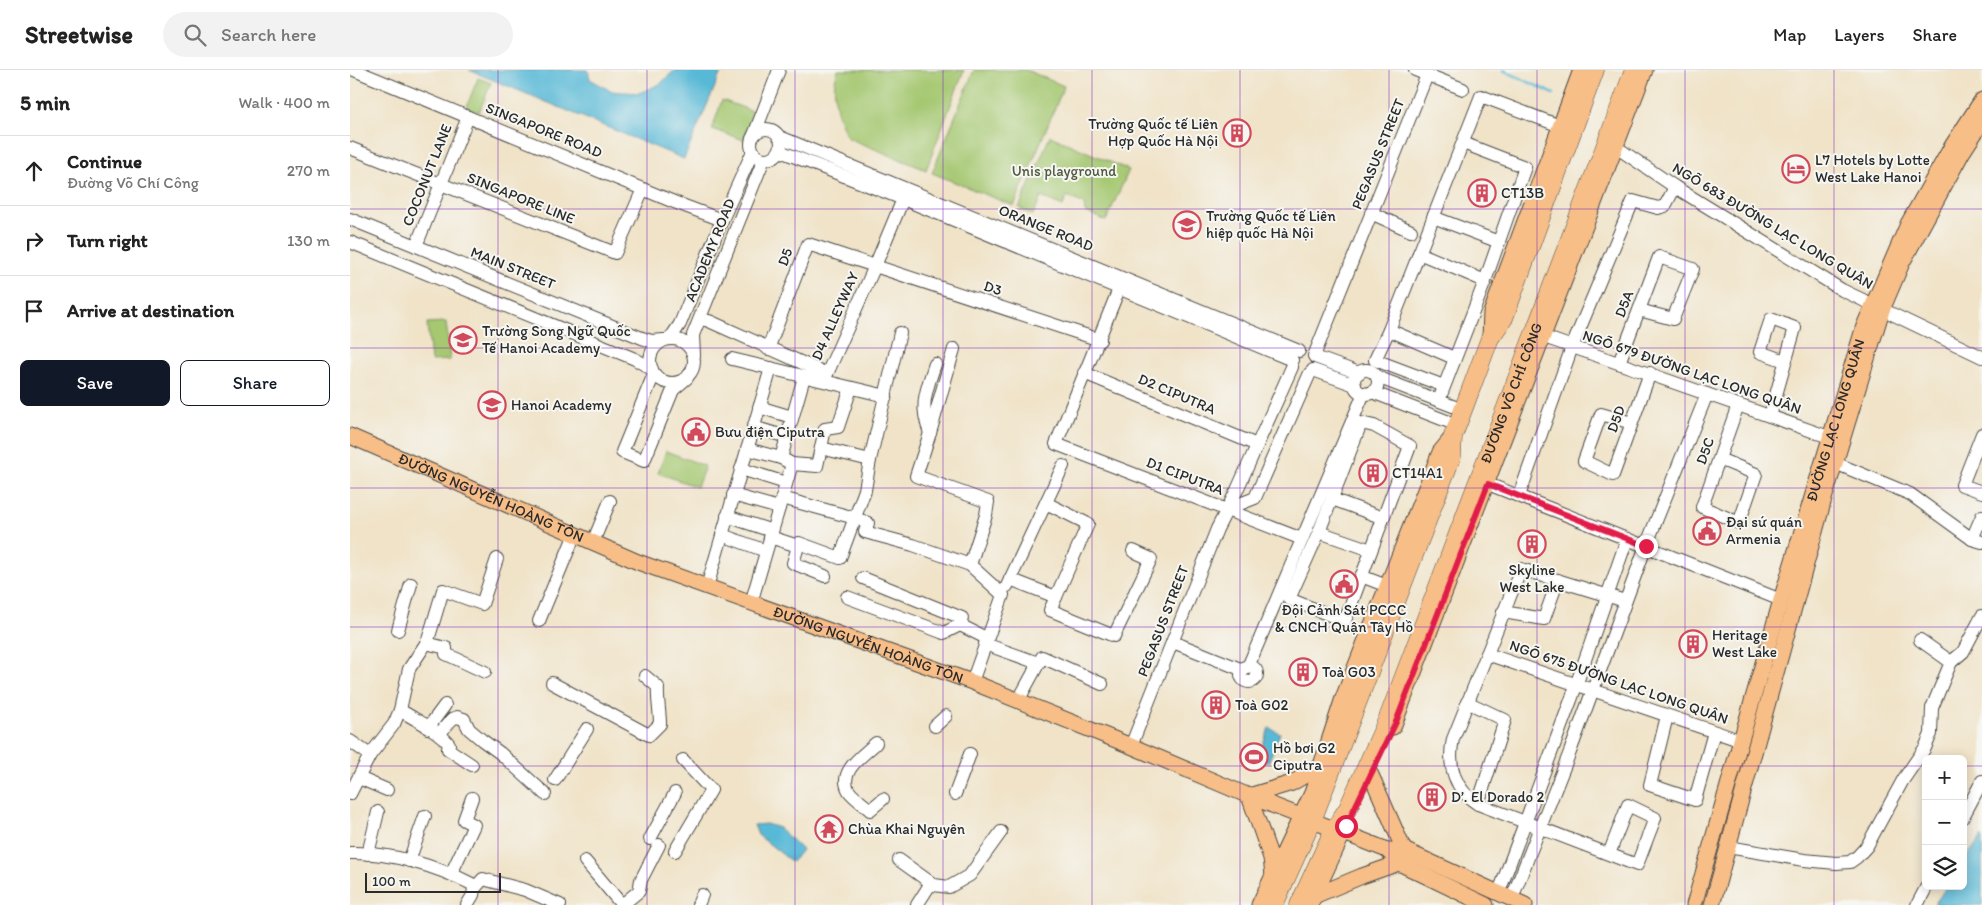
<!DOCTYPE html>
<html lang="en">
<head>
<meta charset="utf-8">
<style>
	body { margin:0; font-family:Itim,sans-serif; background:#f2f2f2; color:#222 }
	.controls { position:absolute; right:15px; bottom:15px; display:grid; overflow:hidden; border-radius:8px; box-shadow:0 2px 12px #0003 }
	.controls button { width:45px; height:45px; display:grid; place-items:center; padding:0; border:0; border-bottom:1px solid #e0e0e0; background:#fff; color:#222; font:25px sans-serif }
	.scale { position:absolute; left:15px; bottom:12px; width:136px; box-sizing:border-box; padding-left:5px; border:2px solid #2b2b2b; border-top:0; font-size:14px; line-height:18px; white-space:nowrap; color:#2b2b2b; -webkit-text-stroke:4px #f6f6f2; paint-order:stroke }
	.stop { position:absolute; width:15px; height:15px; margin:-11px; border:4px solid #e11d48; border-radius:50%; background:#fff }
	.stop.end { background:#e11d48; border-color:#fff; box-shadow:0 1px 5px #0008 }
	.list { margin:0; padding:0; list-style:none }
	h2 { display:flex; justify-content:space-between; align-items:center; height:65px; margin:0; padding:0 20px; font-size:21px }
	h2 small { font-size:16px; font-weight:400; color:#767676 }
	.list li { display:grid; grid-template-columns:32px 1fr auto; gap:15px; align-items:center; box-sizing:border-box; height:70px; padding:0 20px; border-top:1px solid #e0e0e0 }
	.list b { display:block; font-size:19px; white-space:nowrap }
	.list p { margin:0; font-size:16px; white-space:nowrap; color:#767676 }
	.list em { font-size:16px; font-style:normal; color:#767676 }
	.actions { display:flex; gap:10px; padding:15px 20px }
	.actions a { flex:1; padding:11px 0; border:1px solid #111827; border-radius:8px; text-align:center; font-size:18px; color:#111827 }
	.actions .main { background:#111827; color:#fff }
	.icon { flex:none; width:28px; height:28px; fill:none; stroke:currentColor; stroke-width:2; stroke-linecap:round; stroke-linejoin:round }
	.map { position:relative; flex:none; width:1632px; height:835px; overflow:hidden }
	header { display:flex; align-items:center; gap:30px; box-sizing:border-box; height:70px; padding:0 25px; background:#fff; border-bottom:1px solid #e0e0e0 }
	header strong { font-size:24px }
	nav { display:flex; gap:28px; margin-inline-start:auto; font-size:18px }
	.search { width:350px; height:45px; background:#f2f2f2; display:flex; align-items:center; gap:12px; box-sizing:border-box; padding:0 18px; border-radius:28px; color:#767676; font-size:19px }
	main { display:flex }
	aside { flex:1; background:#fff }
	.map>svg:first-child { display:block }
	.green { fill:#a5c871; stroke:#687a4e }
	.water { fill:#58b9d7; stroke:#427281 }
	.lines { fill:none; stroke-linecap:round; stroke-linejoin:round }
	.stream { stroke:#58b9d7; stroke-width:2.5 }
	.minor-casing { stroke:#494743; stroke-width:14 }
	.major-casing { stroke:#494743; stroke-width:17 }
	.highway-casing { stroke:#494743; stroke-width:19 }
	.minor { stroke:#fff; stroke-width:12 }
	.major { stroke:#f7be88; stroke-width:15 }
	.highway { stroke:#f7be88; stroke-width:18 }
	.route { stroke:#e11d48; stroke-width:6 }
	.grid { fill:none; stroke:#7b2cbf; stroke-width:1; stroke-opacity:0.55 }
	.labels { text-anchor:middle; stroke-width:4; stroke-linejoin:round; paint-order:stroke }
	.poi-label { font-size:15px; fill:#2b2b2b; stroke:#f6f6f2; text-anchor:start }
	.street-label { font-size:15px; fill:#2b2b2b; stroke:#f6f6f2 }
	.park-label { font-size:15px; fill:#505a40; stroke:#f6f6f2 }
</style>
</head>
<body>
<header>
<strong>Streetwise</strong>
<div class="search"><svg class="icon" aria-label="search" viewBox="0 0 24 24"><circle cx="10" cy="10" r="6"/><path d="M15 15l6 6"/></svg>Search here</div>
<nav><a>Map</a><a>Layers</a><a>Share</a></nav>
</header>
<main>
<aside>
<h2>5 min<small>Walk · 400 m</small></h2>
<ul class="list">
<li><svg class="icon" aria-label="ahead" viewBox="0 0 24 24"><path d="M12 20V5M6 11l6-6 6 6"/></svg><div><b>Continue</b><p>Đường Võ Chí Công</p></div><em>270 m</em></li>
<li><svg class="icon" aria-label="right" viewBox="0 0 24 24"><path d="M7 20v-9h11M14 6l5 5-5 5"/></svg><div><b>Turn right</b></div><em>130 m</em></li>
<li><svg class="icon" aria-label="arrive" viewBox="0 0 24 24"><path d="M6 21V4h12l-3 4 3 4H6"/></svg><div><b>Arrive at destination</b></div></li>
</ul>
<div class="actions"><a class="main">Save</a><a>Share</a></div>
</aside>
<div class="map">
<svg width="1632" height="835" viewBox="0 0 1632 835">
	<rect width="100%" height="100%" fill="#f6f6f2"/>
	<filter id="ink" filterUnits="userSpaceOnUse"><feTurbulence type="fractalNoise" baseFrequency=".02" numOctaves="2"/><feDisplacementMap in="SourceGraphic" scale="10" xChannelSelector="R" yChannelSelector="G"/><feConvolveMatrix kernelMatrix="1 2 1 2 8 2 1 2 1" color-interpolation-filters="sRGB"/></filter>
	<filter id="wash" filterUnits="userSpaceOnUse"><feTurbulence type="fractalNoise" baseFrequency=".0096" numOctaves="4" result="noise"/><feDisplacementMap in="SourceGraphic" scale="20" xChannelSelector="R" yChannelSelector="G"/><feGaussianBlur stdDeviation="1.12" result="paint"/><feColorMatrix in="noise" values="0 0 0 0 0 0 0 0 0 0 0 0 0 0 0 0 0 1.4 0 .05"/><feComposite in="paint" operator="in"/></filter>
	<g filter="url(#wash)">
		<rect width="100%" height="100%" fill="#f0e3c8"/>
		<g class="green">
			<path d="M488,0H614L576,100L498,68C487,48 480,21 488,0Z"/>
			<polygon points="624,0 676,0 714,16 664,136 582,103"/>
			<polygon points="128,8 141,13 129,42 116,38"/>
			<polygon points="372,30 402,41 394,70 362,59"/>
			<polygon points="700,66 779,100 756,151 735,142 734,134 717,126 713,136 691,127 683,145 669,138"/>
			<polygon points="96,252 100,290 81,291 77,253"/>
			<polygon points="316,381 355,396 347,417 308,403"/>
		</g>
		<g class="water">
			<polygon points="119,0 238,0 240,9 261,21 289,23 310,14 325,0 372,0 334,89"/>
			<polygon points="919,658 930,663 918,693 907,689"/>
			<polygon points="416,754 429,758 452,780 442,792 408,765 404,755"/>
			<polygon points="1632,766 1632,835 1584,835 1597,816 1613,816 1613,792"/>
		</g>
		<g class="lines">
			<polyline class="stream" points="1153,0 1204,24"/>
		</g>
	</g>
	<g filter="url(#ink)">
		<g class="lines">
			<g class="minor-casing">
				<g id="minor">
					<polyline points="4,0 324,132 372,150"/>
					<polyline points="1065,0 1113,19"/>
					<circle cx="416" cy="74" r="15"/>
					<polyline points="404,65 429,0"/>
					<polyline points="430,67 949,281"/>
					<polyline points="1266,77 1325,117 1492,220 1632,287"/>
					<polyline points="0,78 265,183 293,119"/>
					<polyline points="430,81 553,129 942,290"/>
					<polyline points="1021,143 1061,161"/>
					<polyline points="1083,147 1149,172"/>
					<polyline points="0,149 292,268 301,271 314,270"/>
					<polyline points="0,172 285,289 302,299"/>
					<polyline points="66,176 118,47"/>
					<polyline points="1069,183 1135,211"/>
					<polyline points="769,219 706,374 952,469"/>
					<polyline points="350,249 359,251 477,304 525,196 553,129"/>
					<polyline points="1039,260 1104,288"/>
					<polyline points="1194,267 1479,367"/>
					<circle cx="322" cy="291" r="22"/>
					<polyline points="320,269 330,254 372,150 403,81"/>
					<polyline points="418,279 458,174 750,270"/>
					<polyline points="604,279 580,363 566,406 638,432 636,445 620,495"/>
					<polyline points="344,285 343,265 414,89"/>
					<polyline points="964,286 1077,5"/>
					<polyline points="965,287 1009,303"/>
					<polyline points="382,289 536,326"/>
					<polyline points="1269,293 1309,187 1343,199 1323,249 1289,240"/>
					<polyline points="963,300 1005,315"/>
					<circle cx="1016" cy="312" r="12"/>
					<polyline points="734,303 907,375"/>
					<polyline points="304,304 272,382 294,391 323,320 337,308"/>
					<polyline points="1027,307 1113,340"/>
					<polyline points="1094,316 1025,290 1039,260 1131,26 1210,56"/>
					<polyline points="1022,322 1107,355"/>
					<polyline points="1089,330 1135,211 1175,97 1113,73"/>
					<polyline points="409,337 442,347"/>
					<polyline points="1420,346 1445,258 1421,249 1410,282 1435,291"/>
					<polygon points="1011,353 1024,356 1060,376 995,551 939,529 969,462"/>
					<polyline points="1282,353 1251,344 1234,391 1263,405 1300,303"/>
					<polyline points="403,357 437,367"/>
					<path d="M580,363C569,335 576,321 585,294"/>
					<polyline points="1632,364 1612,415 1632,422"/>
					<polyline points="471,378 520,390"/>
					<polyline points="397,379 431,388"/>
					<polyline points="1369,389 1406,404 1389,453 1352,437 1388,335"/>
					<polyline points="1485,393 1560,424 1622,469 1632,472"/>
					<polyline points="442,394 467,396 475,359 488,357 501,318"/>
					<polyline points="391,399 436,413"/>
					<polyline points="1138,414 1431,530"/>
					<polyline points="383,425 429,438"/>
					<polyline points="1169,426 1222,277 1283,131 1308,138 1315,136 1325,117"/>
					<polyline points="432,428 505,448 518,453 515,462 563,475 620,495 653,525 622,612"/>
					<polyline points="982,429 1033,448"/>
					<polyline points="877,439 905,428 960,303"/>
					<polyline points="377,446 422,461"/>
					<polyline points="969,462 1021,480"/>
					<polyline points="372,465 416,481"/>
					<polyline points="420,467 448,476"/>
					<polyline points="1622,469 1632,446"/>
					<polyline points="243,472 260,431"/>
					<polyline points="475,506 443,493 449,473 490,488 515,420 520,390 550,263"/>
					<polyline points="1011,506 1037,516"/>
					<polyline points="513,508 612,548 610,555 636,568"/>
					<polyline points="660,509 706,527 738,454 696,433"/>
					<polyline points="657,516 713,396"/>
					<polyline points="357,517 421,298"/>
					<polyline points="497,527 594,563 610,555"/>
					<polyline points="706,527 700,540 764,566 801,489 783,481"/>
					<polyline points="401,533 442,394 431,388 454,307"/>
					<polyline points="1153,542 1194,549 1208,510"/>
					<polyline points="189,551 225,464"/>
					<polyline points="48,560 61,514"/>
					<polyline points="78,570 93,520 132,534 147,489"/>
					<polyline points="1570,570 1601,592"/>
					<polyline points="823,572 893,600"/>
					<polyline points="76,573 96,578 96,584 135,602"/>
					<polyline points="635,574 688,593"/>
					<polyline points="1137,584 1392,671"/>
					<circle cx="899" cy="604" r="8"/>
					<polyline points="898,597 1014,323"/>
					<path d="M202,613L299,665L310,654C310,642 307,629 308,617L295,606"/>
					<polyline points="668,631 692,587 752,614"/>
					<polyline points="1117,632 1155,650 1128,734"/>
					<path d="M50,640C67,651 87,659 99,674L98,679L122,695"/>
					<polyline points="1317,646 1300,715 1345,730 1364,662"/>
					<polyline points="585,656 596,646"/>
					<polyline points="78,658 95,635"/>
					<polyline points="90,663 102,649 107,647 114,649 119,659 132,670 150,683 195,724"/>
					<polyline points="0,671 20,685"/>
					<path d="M526,673C514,685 487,701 499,721C504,728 514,734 520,740L533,729"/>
					<polyline points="781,676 867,459 887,420 942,297"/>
					<polyline points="9,708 37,720"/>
					<polyline points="205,710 237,659"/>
					<polyline points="0,724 20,685 44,654 50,640 59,599 77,572"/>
					<polyline points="605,724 620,684"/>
					<polyline points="1613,747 1632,711"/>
					<polyline points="300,769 325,723"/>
					<polyline points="1378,777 1454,790 1486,793 1500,792 1507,787 1517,776 1553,710 1575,678 1581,664 1582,638 1596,604 1601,592 1613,582 1632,546"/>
					<polyline points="325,781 361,720 333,690"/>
					<path d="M0,783C40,782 86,796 122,814L124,819"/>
					<polyline points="18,784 28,742"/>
					<path d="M1259,784L1278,735L1305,748L1287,795L1128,734C1105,720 1097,696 1103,669L1171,499L1275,531"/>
					<polyline points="549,790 584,815 599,817 620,805 651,762"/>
					<polyline points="59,791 75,746"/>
					<polyline points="235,791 272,835 289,821 291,810 309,775"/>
					<polyline points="101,804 124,755 114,750 122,728"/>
					<polyline points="124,819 133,809 175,820 210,835"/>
					<polyline points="1149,822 1221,630 1277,469"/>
					<polyline points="1162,828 1220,682 1296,476 1357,324"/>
					<polyline points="117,835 123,825 124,819"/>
					<polyline points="348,835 352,825"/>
					<polyline points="567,835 581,813"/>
					<polyline points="1567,835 1577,816"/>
				</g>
			</g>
			<g class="major-casing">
				<g id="major">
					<polyline points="1140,268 1141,243 1231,0"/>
					<path id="s1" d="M0,366L288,492L622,612L781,676L899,726L1012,770L1037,780H1054L1175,835"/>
					<polyline points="1043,657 1295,0"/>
					<polyline points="1021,705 1054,780"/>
					<polyline points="899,726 921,788 923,805"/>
					<polyline points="899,726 942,713 971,696"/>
					<polyline points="1037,780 1049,793 1136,835"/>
					<polyline points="964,826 1012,806 1049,793"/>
					<polyline points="909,835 962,723 993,628 1090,382 1103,366"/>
					<polyline points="960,835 997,755"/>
					<path id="s2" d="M1344,835L1431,530L1514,256L1558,154L1602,76L1632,30"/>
					<polyline points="1362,835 1474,429 1532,240 1552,193 1612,83 1632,52"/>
				</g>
			</g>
			<g class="highway-casing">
				<g id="highway">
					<polyline points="924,835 962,751 1102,386 1103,366 1113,340 1140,268 1154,248 1245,0"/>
					<path id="s3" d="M949,835L984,759L998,738L1038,648L1284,0"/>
				</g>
			</g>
			<use href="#minor" class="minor"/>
			<use href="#major" class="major"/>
			<use href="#highway" class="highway"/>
		</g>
	</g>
	<g class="lines" filter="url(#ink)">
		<polyline class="route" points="996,756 1046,652 1138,414 1296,476"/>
	</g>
	<path class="grid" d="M148,0V835M297,0V835M445,0V835M593,0V835M742,0V835M890,0V835M1039,0V835M1187,0V835M1335,0V835M1484,0V835M0,139H1632M0,278H1632M0,418H1632M0,557H1632M0,696H1576M1613,696H1632"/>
	<defs>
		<g id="building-ring" transform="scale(1.4375)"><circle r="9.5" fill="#f6f6f2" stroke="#d1495b" stroke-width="1.5"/><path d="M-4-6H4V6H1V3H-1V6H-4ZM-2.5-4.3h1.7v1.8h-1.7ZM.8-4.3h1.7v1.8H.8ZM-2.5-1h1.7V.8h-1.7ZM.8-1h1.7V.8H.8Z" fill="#d1495b"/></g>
		<g id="hotel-ring" transform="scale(1.4375)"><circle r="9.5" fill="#f6f6f2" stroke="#d1495b" stroke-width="1.5"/><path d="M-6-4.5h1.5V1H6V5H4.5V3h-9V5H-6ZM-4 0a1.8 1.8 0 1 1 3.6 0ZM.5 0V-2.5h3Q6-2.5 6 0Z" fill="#d1495b"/></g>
		<g id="school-ring" transform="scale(1.4375)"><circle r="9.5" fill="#f6f6f2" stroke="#d1495b" stroke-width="1.5"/><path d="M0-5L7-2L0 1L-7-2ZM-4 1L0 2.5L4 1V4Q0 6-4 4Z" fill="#d1495b"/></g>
		<g id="civic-ring" transform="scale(1.4375)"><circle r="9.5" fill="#f6f6f2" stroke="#d1495b" stroke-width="1.5"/><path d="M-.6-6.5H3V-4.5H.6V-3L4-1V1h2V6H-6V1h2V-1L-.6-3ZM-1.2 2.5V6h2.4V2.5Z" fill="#d1495b"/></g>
		<g id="stadium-ring" transform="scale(1.4375)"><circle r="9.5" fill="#f6f6f2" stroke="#d1495b" stroke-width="1.5"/><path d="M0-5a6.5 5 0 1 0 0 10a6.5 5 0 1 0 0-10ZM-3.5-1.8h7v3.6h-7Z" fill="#d1495b"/></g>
		<g id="temple-ring" transform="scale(1.4375)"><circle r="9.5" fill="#f6f6f2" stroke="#d1495b" stroke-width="1.5"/><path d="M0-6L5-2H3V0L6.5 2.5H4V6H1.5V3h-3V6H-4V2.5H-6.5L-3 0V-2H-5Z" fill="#d1495b"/></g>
	</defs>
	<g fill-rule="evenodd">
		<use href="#building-ring" x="887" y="63"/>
		<use href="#hotel-ring" x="1446" y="99"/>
		<use href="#building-ring" x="1132" y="123"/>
		<use href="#school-ring" x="837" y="155"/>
		<use href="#school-ring" x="113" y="270"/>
		<use href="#school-ring" x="142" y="335"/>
		<use href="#civic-ring" x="346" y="362"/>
		<use href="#building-ring" x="1023" y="403"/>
		<use href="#civic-ring" x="1357" y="461"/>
		<use href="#building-ring" x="1182" y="474"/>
		<use href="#civic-ring" x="994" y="514"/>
		<use href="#building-ring" x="1343" y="574"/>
		<use href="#building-ring" x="953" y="602"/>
		<use href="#building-ring" x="866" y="635"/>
		<use href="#stadium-ring" x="904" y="687"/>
		<use href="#building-ring" x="1082" y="727"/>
		<use href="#temple-ring" x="479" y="759"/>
	</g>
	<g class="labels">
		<g class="poi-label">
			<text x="868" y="59" text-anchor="end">Trường Quốc tế Liên<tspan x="868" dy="17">Hợp Quốc Hà Nội</tspan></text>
			<text x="1465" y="95">L7 Hotels by Lotte<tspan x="1465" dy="17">West Lake Hanoi</tspan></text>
			<text x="1151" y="128">CT13B</text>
			<text x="856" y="151">Trường Quốc tế Liên<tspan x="856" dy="17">hiệp quốc Hà Nội</tspan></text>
			<text x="132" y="266">Trường Song Ngữ Quốc<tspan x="132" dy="17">Tế Hanoi Academy</tspan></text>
			<text x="161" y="340">Hanoi Academy</text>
			<text x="365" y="367">Bưu điện Ciputra</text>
			<text x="1042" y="408">CT14A1</text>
			<text x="1376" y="457">Đại sứ quán<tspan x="1376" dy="17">Armenia</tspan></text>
			<text x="1182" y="505" text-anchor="middle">Skyline<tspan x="1182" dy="17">West Lake</tspan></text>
			<text x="994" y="545" text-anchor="middle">Đội Cảnh Sát PCCC<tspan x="994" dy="17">&amp; CNCH Quận Tây Hồ</tspan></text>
			<text x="1362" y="570">Heritage<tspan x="1362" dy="17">West Lake</tspan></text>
			<text x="972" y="607">Toà G03</text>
			<text x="885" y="640">Toà G02</text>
			<text x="923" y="683">Hồ bơi G2<tspan x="923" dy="17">Ciputra</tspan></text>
			<text x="1101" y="732">D’. El Dorado 2</text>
			<text x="498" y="764">Chùa Khai Nguyên</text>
		</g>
		<g class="street-label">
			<text transform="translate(194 60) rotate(22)" y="5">SINGAPORE ROAD</text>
			<text transform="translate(1028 84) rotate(-68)" y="5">PEGASUS STREET</text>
			<text transform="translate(77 105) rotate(-68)" y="5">COCONUT LANE</text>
			<text transform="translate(171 128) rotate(22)" y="5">SINGAPORE LINE</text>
			<text transform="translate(1423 156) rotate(31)" y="5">NGÕ 683 ĐƯỜNG LẠC LONG QUÂN</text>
			<text transform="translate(696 158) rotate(22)" y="5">ORANGE ROAD</text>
			<text transform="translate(360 180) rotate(-68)" y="5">ACADEMY ROAD</text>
			<text transform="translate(435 187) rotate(-70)" y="5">D5</text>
			<text transform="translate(163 198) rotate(22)" y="5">MAIN STREET</text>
			<text transform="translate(643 218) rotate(18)" y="5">D3</text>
			<text transform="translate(1274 234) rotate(-69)" y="5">D5A</text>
			<text transform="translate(485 246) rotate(-66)" y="5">D4 ALLEYWAY</text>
			<text transform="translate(1342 302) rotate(19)" y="5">NGÕ 679 ĐƯỜNG LẠC LONG QUÂN</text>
			<text dy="5" stroke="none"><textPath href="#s3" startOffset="555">ĐƯỜNG VÕ CHÍ CÔNG</textPath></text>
			<text transform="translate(827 324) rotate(23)" y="5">D2 CIPUTRA</text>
			<text transform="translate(1266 349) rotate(-70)" y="5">D5D</text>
			<text dy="5" stroke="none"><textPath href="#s2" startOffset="505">ĐƯỜNG LẠC LONG QUÂN</textPath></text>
			<text transform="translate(1355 381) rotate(-70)" y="5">D5C</text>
			<text transform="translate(835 406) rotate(21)" y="5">D1 CIPUTRA</text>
			<text dy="5" stroke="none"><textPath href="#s1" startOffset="154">ĐƯỜNG NGUYỄN HOÀNG TÔN</textPath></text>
			<text transform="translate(813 551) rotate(-69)" y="5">PEGASUS STREET</text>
			<text dy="5" stroke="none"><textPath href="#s1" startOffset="559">ĐƯỜNG NGUYỄN HOÀNG TÔN</textPath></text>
			<text transform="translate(1269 612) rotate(19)" y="5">NGÕ 675 ĐƯỜNG LẠC LONG QUÂN</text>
		</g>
		<g class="park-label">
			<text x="714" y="106">Unis playground</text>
		</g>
	</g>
</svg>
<div class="controls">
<button>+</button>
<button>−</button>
<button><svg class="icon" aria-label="layers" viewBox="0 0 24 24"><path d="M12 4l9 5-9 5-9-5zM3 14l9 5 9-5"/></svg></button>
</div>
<div class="scale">100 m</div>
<div class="stop" style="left:996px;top:756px"></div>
<div class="stop end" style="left:1296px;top:476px"></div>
</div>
</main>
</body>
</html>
